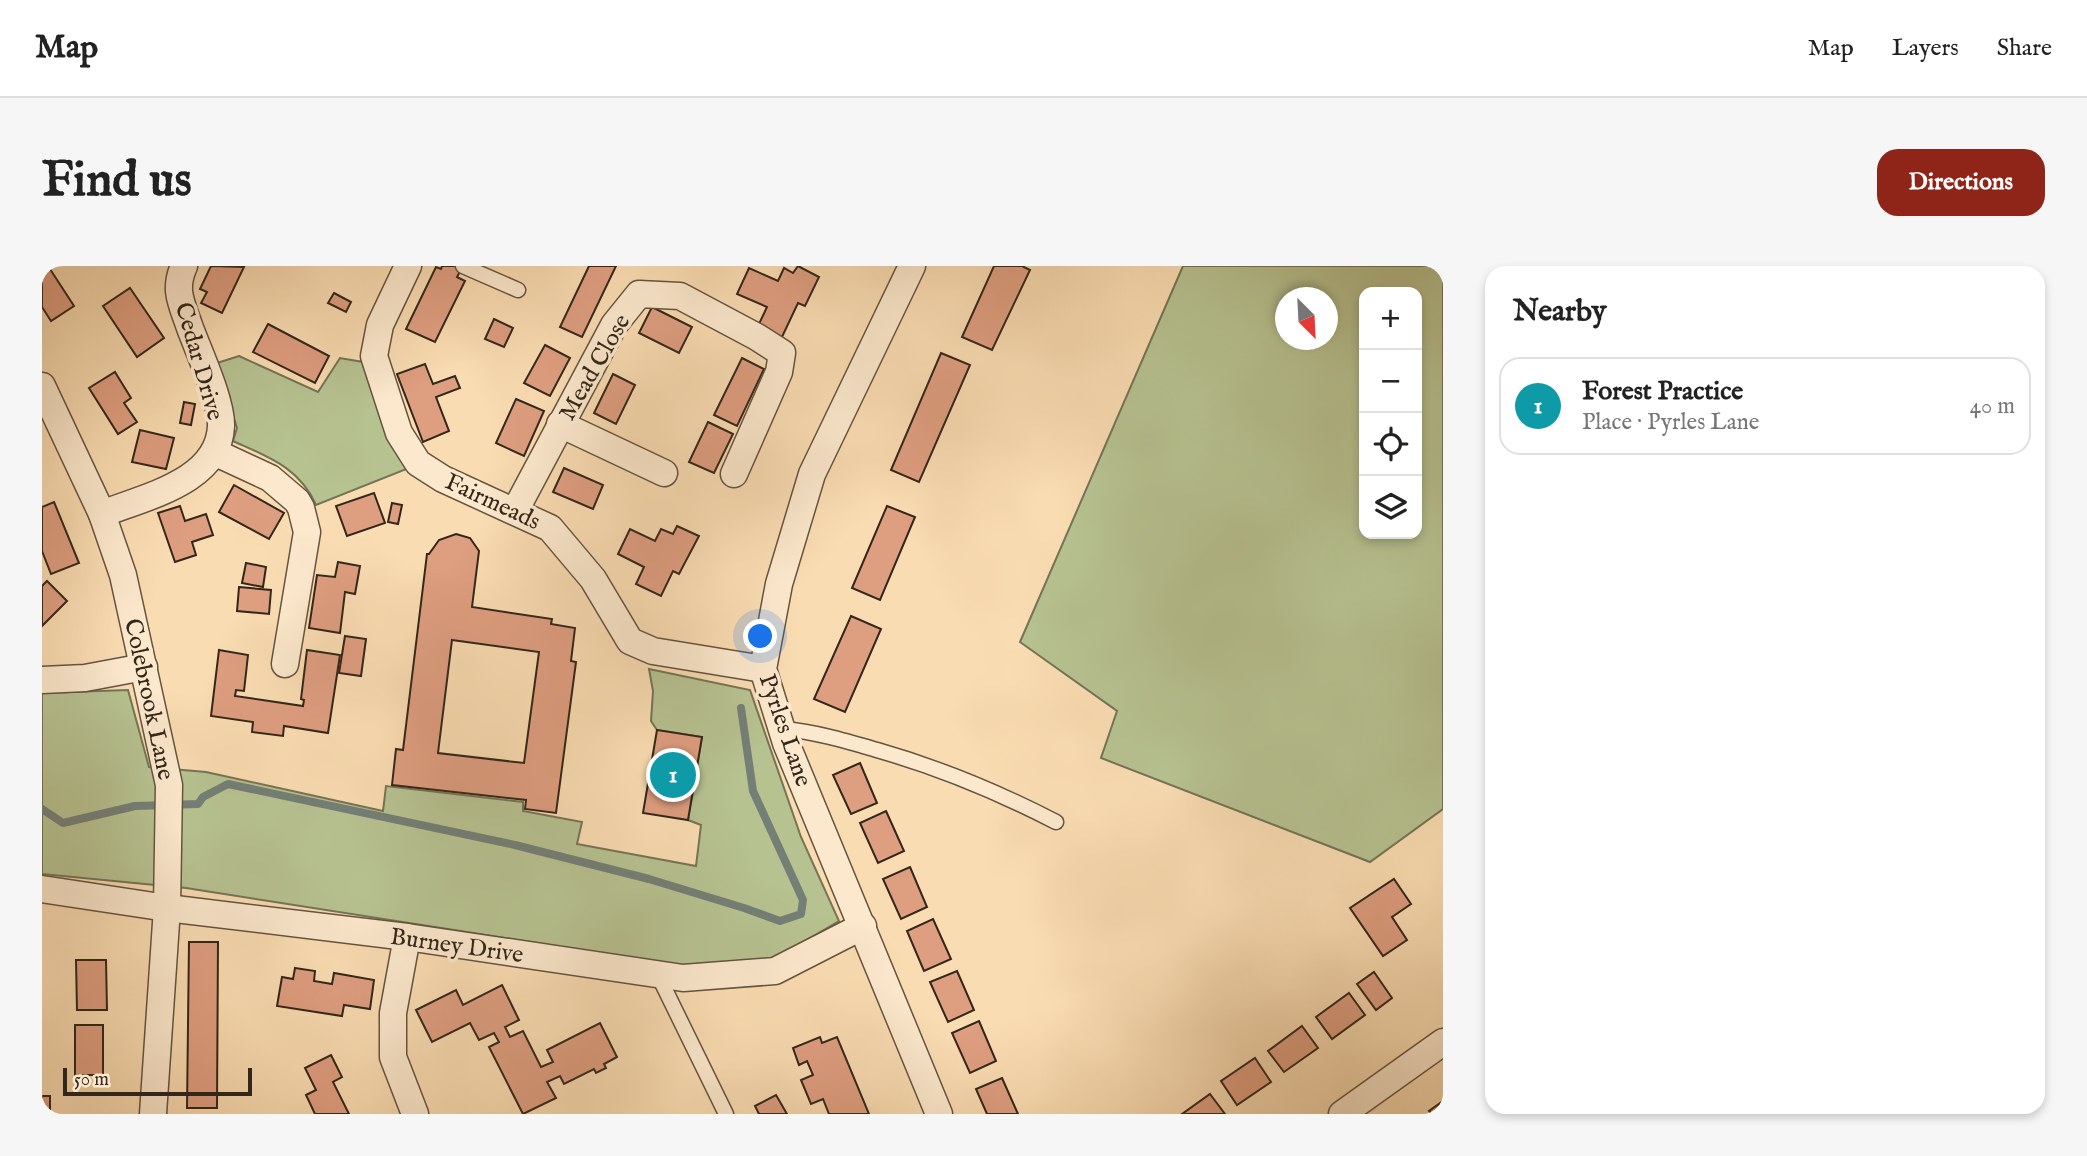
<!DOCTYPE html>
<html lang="en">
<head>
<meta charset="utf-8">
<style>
	body { margin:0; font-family:"IM FELL English",serif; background:#f6f6f6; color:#222 }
	.controls { position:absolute; right:21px; top:21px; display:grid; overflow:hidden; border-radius:14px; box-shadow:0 4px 10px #0003 }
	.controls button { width:63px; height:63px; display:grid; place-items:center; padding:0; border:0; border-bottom:2px solid #e0e0e0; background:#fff; color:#222; font:35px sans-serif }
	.compass { position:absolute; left:1233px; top:21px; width:63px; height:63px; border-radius:50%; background:#fff; box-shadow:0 4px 10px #0003; rotate:156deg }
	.scale { position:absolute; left:21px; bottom:18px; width:189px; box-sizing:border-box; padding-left:7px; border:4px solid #33261a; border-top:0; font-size:19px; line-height:24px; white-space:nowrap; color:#33261a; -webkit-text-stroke:5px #fce8cd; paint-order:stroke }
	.you { position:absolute; left:719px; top:371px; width:24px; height:24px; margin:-18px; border:5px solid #fff; border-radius:50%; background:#1a73e8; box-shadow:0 0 0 10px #1a73e833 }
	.badge { display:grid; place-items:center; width:46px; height:46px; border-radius:50%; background:#8f2418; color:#fff; font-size:23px; font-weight:700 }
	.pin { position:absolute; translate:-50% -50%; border:4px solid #fff; box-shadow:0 2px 7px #0006 }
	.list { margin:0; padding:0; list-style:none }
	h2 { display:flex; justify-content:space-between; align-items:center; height:91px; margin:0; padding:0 28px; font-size:30px }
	h2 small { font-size:23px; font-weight:400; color:#767676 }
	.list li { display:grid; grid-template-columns:46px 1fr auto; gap:21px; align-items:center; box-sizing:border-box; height:98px; margin:0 14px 14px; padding:0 14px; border:2px solid #e0e0e0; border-radius:21px }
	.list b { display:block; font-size:26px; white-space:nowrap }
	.list p { margin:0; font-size:23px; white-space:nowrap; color:#767676 }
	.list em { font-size:23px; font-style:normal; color:#767676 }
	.icon { flex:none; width:38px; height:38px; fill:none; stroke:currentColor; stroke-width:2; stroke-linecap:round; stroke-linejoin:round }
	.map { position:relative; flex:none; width:1401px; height:848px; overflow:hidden; border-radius:21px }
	header { display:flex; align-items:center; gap:42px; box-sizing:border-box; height:98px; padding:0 35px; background:#fff; border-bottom:2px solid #e0e0e0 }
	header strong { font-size:33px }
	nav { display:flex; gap:38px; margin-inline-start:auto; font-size:24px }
	.intro { display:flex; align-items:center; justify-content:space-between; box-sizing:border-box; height:168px; padding:0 42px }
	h1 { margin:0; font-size:49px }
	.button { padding:18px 32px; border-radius:21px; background:#8f2418; color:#fff; font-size:24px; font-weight:700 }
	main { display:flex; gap:42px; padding:0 42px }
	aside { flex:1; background:#fff; border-radius:21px; box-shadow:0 4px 10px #0003 }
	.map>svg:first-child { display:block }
	.green { fill:#b7c291; stroke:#757456; stroke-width:2; fill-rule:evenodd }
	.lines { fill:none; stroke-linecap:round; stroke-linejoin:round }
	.stream { stroke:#747f76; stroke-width:8 }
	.building { fill:#de9e80; stroke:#33261a; stroke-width:2; fill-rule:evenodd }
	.service-casing { stroke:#655440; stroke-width:17 }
	.minor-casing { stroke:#655440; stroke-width:29 }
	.service { stroke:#fce8cd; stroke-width:14 }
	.minor { stroke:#fce8cd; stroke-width:26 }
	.labels { text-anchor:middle; stroke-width:7; stroke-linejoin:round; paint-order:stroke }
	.street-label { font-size:24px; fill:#33261a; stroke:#fce8cd }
</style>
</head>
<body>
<header>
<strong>Map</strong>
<nav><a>Map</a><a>Layers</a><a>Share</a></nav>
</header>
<div class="intro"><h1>Find us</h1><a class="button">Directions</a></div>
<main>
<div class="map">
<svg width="1401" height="848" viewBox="0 0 1401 848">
	<rect width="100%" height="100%" fill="#fadcb2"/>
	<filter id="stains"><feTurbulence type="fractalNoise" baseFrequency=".00286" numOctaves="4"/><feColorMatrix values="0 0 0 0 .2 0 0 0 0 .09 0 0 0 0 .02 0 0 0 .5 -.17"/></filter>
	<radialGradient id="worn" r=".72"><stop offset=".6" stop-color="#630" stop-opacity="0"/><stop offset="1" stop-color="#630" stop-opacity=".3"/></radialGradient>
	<g class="green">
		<path d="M1141,0H1401V543L1328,596L1059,492L1075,445L978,376ZM1375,26V268H1322V26ZM1244,32H1286V74H1244Z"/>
		<path d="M197,90L276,126L298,92L321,96L367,202L274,239C257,201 226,191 191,175L195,162L175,97Z"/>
		<polygon points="607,403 708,424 759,571 797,655 727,696 641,700 144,622 0,608 0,427 86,424 107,501 164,506 341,545 344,520 481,536 481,545 540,556 535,578 654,600 659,559 646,554 660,471 615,464 609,455 611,425"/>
	</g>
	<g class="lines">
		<polyline class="stream" points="0,543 21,557 93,540 156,538 161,531 186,518 473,579 607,613 702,642 738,655 759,648 761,634 711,525 699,442"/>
	</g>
	<g class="building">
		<polygon points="0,0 6,0 32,40 9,55 0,41"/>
		<polygon points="169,0 202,1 180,47 159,37 165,26 158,23"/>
		<polygon points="400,0 421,0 415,11 423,15 393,76 364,63 394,1 399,3"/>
		<polygon points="547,0 574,0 540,71 518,61"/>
		<polygon points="756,0 777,11 763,40 756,37 740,71 716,60 725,41 695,28 707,2 736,15 742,2 751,7"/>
		<polygon points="952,0 980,0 988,4 950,84 920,71"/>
		<polygon points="88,22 122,72 95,91 61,40"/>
		<polygon points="292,27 309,36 304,46 286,37"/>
		<polygon points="610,41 650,61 637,87 597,67"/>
		<polygon points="452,53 471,62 462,81 443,73"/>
		<polygon points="226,58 287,90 273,117 211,86"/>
		<polygon points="503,79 528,92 508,130 482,117"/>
		<polygon points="899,87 928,99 877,216 849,204"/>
		<polygon points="700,92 722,103 695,160 672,149"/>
		<polygon points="383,98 391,118 413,110 418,122 394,131 407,165 381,176 355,108"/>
		<polygon points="73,106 89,132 82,137 95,156 76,168 47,122"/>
		<polygon points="571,108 593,119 574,158 552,147"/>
		<polygon points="474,133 502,145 482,190 454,177"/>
		<polygon points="142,136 153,138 149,159 138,157"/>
		<polygon points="666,156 691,168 672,207 647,196"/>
		<polygon points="98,164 132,172 124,203 90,196"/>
		<polygon points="522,202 561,219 551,243 511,226"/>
		<polygon points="192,219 242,247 227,273 177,246"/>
		<polygon points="332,227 343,257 305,270 294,240"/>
		<polygon points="12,236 37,297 9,308 0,285 0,241"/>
		<polygon points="350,237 360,239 356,258 346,256"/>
		<polygon points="138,240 143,255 164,248 171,269 150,276 154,289 133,296 116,247"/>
		<polygon points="845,240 873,251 838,334 810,322"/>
		<polygon points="635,260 657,270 637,308 631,305 619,330 594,318 602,301 576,288 588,263 613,275 619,263 631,268"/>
		<path d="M414,268L428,272L437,285L430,341L510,353L509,358L533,362L529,395L534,396L514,547L483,543L484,534L350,519L354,483L361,484L385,288H387L397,274ZM410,374L497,386L482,497L396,487Z"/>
		<polygon points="296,296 318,300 313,328 303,326 298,367 267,362 275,309 293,311"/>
		<polygon points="204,297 224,301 221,321 200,317"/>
		<polygon points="5,315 25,335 0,360 0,320"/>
		<polygon points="197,321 229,324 227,348 195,345"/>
		<polygon points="809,350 839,363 803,446 772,433"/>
		<polygon points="303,370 324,373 319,410 297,407"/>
		<polygon points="177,384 206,389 202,425 194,424 193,430 261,440 262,434 259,433 265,384 298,389 286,467 242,460 241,470 210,466 211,456 169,450"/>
		<polygon points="615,464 660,471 646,554 601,547"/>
		<polygon points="818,497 835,537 809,548 791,509"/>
		<polygon points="844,545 862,585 836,597 818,557"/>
		<polygon points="868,601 885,641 859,653 841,613"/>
		<polygon points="1352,613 1369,638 1350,651 1365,674 1341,690 1308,642"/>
		<polygon points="891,653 909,693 882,705 865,665"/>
		<polygon points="147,676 176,676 175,842 145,842"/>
		<polygon points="34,694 64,694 65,744 35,744"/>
		<polygon points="253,702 273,705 272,715 290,718 292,707 332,714 328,743 302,739 300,750 235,740 240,711 251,713"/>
		<polygon points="915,705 932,744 906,756 888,716"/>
		<polygon points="1332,706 1350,732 1334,744 1315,718"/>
		<polygon points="460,719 477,754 463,761 468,771 481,765 499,801 511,796 505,784 558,757 575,791 562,798 564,802 554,807 552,803 522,818 518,810 505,816 514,832 481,848 447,781 457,776 452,767 437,774 428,757 390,776 374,744 414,724 421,739"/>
		<polygon points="1307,727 1323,749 1290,773 1274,751"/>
		<polygon points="937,755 954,795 928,807 910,767"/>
		<rect x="33" y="759" width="28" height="50"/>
		<polygon points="1260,760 1276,782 1242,806 1226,785"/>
		<polygon points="778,771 780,777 795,771 827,848 787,848 781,833 769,838 759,814 771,809 765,795 757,799 751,782"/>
		<polygon points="289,789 300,811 291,816 307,848 273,848 264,829 274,824 263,802"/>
		<polygon points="1213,792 1229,816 1195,839 1179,815"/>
		<polygon points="960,812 976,848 945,848 934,823"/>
		<polygon points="1168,828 1183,848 1140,848"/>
		<polygon points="734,829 745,848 717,848 713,840"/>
		<rect x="0" y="830" width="8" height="18"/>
		<polygon points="1401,835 1401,848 1390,848 1387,845"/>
	</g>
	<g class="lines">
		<g class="service-casing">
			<g id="service">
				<polyline points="421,0 476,24"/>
				<path d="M742,463C774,466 804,475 835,484C898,502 956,526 1014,556"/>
				<polyline points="616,709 684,848"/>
			</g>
		</g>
		<g class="minor-casing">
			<g id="minor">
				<polyline points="366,0 338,59 332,90 357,167 376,197 401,213 508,262 551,313 588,375 611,385 721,403"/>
				<polyline points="870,0 770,208 737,318 721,403 744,477 897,848"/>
				<polyline points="0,120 60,248 81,309 127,519 125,642 111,848"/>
				<polyline points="518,158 622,207"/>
				<polyline points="172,186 228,212 255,235 259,242 265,266 243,398"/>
				<polyline points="473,245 572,59 597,28 638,30 715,71 740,87 737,106 692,208"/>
				<path d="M60,248C102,231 177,216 179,160C180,136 157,86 148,62C140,38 131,24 142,0"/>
				<polyline points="0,414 43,412 102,401"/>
				<polyline points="0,623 125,642 365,671 641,712 733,705 821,660"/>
				<polyline points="365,671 351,747 351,791 373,848"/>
				<polyline points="1300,848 1401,776"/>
			</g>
		</g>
		<use href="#service" class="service"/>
		<use href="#minor" class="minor"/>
	</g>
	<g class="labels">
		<g class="street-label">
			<text transform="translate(158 95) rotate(74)" y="8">Cedar Drive</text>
			<text transform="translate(552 101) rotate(-60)" y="8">Mead Close</text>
			<text transform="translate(451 235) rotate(25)" y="8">Fairmeads</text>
			<text transform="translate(108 433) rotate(78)" y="8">Colebrook Lane</text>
			<text transform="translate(744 464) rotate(71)" y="8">Pyrles Lane</text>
			<text transform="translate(415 679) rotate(8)" y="8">Burney Drive</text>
		</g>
	</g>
	<rect width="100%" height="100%" filter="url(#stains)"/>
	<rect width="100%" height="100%" fill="url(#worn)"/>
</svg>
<div class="controls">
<button>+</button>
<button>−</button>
<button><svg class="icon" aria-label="locate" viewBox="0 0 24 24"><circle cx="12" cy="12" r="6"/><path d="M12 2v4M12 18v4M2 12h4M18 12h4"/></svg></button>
<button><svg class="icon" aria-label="layers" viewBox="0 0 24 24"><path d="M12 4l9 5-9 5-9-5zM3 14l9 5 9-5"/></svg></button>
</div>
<svg class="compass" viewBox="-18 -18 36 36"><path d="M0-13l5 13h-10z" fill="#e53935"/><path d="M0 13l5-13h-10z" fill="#767676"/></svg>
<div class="scale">50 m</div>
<div class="you"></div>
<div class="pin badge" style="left:631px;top:509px;background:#0f9aa8">1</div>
</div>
<aside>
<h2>Nearby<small></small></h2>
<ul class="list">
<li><span class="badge" style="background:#0f9aa8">1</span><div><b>Forest Practice</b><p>Place · Pyrles Lane</p></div><em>40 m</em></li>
</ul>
</aside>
</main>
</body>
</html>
